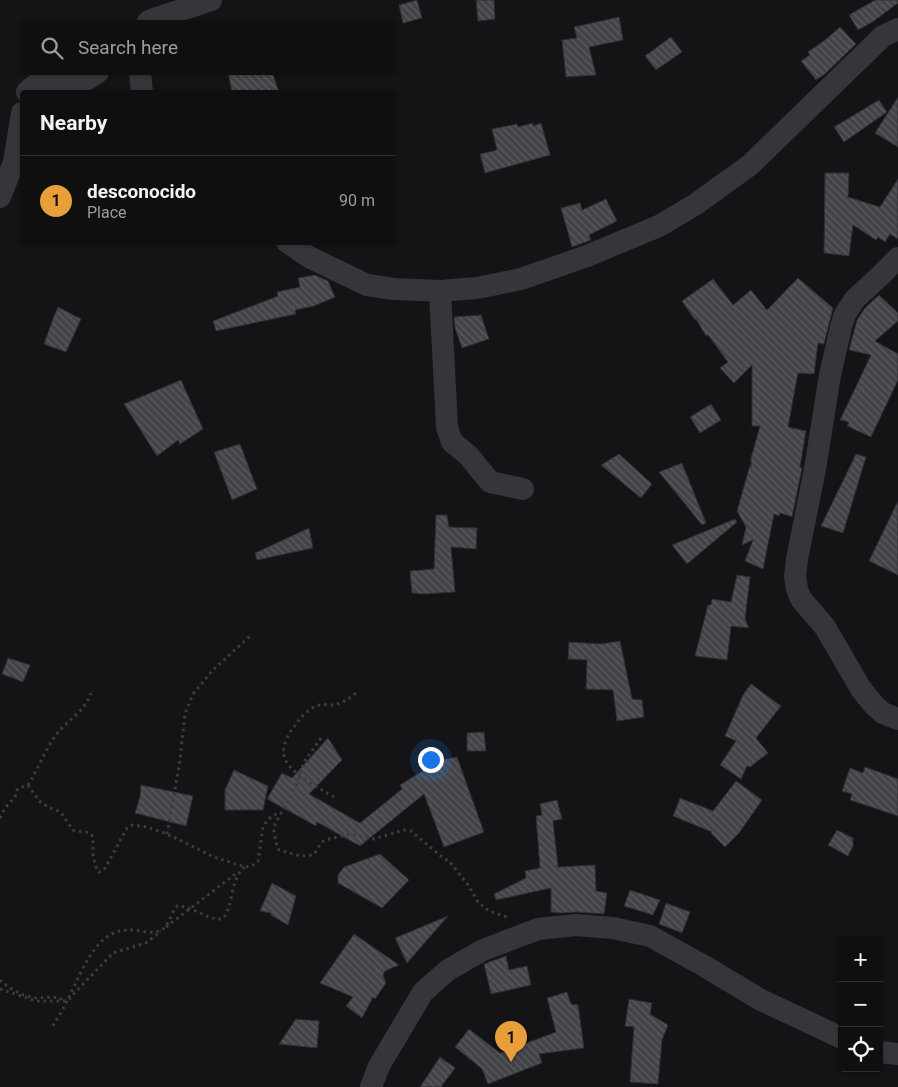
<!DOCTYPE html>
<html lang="en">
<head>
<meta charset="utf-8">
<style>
	body { margin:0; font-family:Roboto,sans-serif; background:#1d1d1e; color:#f1f3f6 }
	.controls { position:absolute; right:15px; bottom:15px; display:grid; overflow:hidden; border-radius:5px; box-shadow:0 1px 4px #0004 }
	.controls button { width:45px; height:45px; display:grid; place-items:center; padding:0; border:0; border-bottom:1px solid #2f2f30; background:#0f0f10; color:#f1f3f6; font:25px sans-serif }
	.you { position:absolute; left:430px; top:759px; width:18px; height:18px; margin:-12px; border:4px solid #fff; border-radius:50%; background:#1a73e8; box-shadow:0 0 0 8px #1a73e833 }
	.badge { display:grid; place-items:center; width:32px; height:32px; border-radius:50%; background:#e99f39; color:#111; font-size:16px; font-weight:700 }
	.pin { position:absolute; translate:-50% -41px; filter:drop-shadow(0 1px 2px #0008) }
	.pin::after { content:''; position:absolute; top:26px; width:18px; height:15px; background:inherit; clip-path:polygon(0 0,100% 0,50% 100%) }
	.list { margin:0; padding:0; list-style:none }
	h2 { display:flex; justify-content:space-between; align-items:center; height:65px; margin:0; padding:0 20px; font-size:21px }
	h2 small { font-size:16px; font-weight:400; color:#9b9c9f }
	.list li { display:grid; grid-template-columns:32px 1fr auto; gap:15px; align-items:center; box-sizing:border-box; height:90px; padding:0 20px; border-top:1px solid #2f2f30 }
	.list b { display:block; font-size:19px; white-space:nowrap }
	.list p { margin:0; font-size:16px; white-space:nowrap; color:#9b9c9f }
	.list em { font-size:16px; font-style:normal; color:#9b9c9f }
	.icon { flex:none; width:28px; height:28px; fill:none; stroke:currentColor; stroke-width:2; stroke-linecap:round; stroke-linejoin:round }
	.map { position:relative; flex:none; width:898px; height:1087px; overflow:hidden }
	.search { position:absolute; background:#0f0f10; box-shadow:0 1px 4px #0004; left:20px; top:20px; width:375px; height:55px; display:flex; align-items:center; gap:12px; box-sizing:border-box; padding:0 18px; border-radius:5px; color:#9b9c9f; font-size:19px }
	.panel { position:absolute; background:#0f0f10; box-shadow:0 1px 4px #0004; left:20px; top:90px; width:375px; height:155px; border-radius:5px }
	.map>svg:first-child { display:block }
	.building { fill:url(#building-back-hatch); stroke:#2e2e31 }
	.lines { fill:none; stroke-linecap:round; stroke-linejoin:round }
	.path { stroke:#3b3d41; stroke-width:3; stroke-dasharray:2.5 4; stroke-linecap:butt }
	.minor { stroke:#35363a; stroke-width:22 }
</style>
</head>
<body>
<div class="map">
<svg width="898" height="1087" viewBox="0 0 898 1087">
	<defs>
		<pattern id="building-back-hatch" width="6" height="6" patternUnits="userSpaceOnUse" patternTransform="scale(1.25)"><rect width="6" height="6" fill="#434448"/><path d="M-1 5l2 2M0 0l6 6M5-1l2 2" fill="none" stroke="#5b5c60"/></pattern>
	</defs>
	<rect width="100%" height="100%" fill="#141416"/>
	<g class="building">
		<polygon points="417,0 422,18 403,23 399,5"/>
		<polygon points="476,0 494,0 495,19 478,21"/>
		<polygon points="875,0 898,0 898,3 874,21 858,30 849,15"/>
		<polygon points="619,17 623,40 589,47 596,75 566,77 562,40 577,38 574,27"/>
		<polygon points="840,27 856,44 825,74 816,80 801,61 810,55 808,52 825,40"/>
		<polygon points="671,37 682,52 656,70 645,56"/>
		<polygon points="228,72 272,72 279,92 232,92"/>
		<polygon points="898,97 898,147 875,133"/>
		<polygon points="879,100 887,112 844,142 834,127"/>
		<polygon points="533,123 533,126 541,123 550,155 485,173 480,154 497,150 492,129 517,124 518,127"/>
		<polygon points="825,173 849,173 848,197 880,207 898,179 898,239 890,234 885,242 878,237 876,240 853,225 849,256 824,253"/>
		<polygon points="606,199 617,221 589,235 591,240 572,247 561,208 580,203 582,210"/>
		<polygon points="315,275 328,281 335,297 314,306 295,310 296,314 216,331 213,321 278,296 277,292 300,287 298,278"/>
		<polygon points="798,278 833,308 824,344 818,343 814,374 798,373 788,427 806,431 800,467 802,468 792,517 780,513 779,516 774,514 763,569 745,561 753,540 742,545 746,527 737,511 750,465 751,468 751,458 760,426 752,426 752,365 734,383 720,368 728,362 708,335 706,336 696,319 695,320 682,301 713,279 733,305 751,290 767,310"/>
		<polygon points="879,295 898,313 898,321 875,341 898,354 898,380 871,437 847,426 849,422 840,420 871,355 849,350 857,320 865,308"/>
		<polygon points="58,307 81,319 66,352 44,344 53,319"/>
		<polygon points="481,315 489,339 462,348 455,328 454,317"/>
		<polygon points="181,380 203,429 180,444 178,440 157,456 124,404"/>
		<polygon points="711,404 721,420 700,433 690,417"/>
		<polygon points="240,444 257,489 232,500 214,452"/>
		<polygon points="619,454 652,484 641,498 601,465"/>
		<polygon points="856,454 866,457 843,533 821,526"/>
		<polygon points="682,463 706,523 702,525 659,472"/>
		<polygon points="898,501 898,575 869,561"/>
		<polygon points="436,515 447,515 449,527 477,528 476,549 451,547 455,592 423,594 412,593 410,571 434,569"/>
		<polygon points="735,519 737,522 687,564 672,545"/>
		<polygon points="309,528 313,548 257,560 255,553"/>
		<polygon points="737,575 750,577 745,619 749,628 731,626 727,660 695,656 708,605 711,605 712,599 731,602"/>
		<polygon points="620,641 632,699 642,700 644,717 617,721 613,690 586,689 587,660 568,659 569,642 601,644"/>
		<polygon points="8,658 30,665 23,682 2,674"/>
		<polygon points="751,684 781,706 756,738 768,753 750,767 747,766 741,779 720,765 736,741 725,736 743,695"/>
		<polygon points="484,732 486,751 467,751 467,733"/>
		<polygon points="328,738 342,760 309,794 360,823 402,789 400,785 440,760 457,757 484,832 444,847 424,794 360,846 317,822 316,826 267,799 282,773 292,778"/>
		<polygon points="865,767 898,779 898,816 850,800 852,794 842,791 850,768 863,773"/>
		<polygon points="234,770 268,786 263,810 225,810 225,790"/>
		<polygon points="736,781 762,800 739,833 725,847 711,833 712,832 673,816 680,798 713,811"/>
		<polygon points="141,785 193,796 186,826 135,813 140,797"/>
		<polygon points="557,800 562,819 553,821 558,867 595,865 596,891 607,893 604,914 577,912 561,913 551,912 551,888 496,900 494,894 526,878 525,871 540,868 536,816 542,815 540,804"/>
		<polygon points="837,830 853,838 853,846 848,856 828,845"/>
		<polygon points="380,854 409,880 382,908 338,883 338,875 344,867"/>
		<polygon points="272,883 296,896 288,925 271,915 271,913 260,911"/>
		<polygon points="630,890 660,900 653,915 624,906"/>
		<polygon points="666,903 690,912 682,933 659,924"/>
		<polygon points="448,916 407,963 395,938"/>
		<polygon points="354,934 399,965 385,971 383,975 386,983 375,999 373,997 362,1018 346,1006 353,997 320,983"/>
		<polygon points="506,956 509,970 527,966 531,985 491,994 484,964"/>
		<polygon points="567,992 571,1004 578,1005 584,1048 539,1054 542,1063 488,1084 482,1069 455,1047 469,1029 500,1053 556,1032 547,998"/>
		<polygon points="629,999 652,1003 650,1014 668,1025 662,1040 658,1084 630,1082 634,1027 625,1026"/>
		<polygon points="296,1019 319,1021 317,1048 279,1044"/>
		<polygon points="440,1057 455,1068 441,1087 420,1087"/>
	</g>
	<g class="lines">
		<g class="path">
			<polyline points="321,738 304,762 295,788 275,824 274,831 277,847 279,850 301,856 311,855 315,853 321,843 325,840 350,834 374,839 404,830 411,831 442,857 450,862 468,885 478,902 489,911 507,917"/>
			<path d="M28,785L39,801L50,808L58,811L62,814L73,830C80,833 88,829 93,837V856L97,871L99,872L104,870L127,828L132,825L147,827L167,834L214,857L245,867L252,866L258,861L263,827L267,821L273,815L280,814"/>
			<path d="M334,797C321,789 287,772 284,756C282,746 288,734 294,727C299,719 307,710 316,706C321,704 327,705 332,705C342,704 348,699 356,693"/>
			<path d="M0,818L5,808L15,797L17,790L19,788L28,785L31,780C39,766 47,747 56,735C68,719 84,713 91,693"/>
			<polyline points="167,834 179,767 185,714 193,694 213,670 250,636"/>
			<polyline points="166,927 238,872"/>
			<path d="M0,980C9,989 26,998 39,998C50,997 56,996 66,1001"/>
			<polyline points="0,989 36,1001 67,1001 113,953 146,943 161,931"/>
			<path d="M53,1026C58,1017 64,1008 68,999C77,981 90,948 107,937C113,932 121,930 129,930C138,929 154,936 163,929C170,923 171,913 177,906C193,906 206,920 222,919C234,909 229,879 245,867"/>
		</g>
		<g class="minor">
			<polyline points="148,22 151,20 211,0"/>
			<polyline points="140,72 142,92"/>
			<path d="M27,92C44,74 49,87 68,86C78,86 89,78 98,72"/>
			<polyline points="0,197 14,162 22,113"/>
			<polyline points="287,242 309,257 367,285 394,289 440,291 477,288 521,279 587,256 659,226 696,204 750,165 883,36 898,29"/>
			<polyline points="898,258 879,277 855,299 845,314 841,327 830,375 815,469 797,559 795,576 797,589 801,599 825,627 861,689 874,705 883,713 898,719"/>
			<polyline points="440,291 447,427 452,442 468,455 490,482 523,489"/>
			<polyline points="879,1052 898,1054"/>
			<polyline points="371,1087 379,1066 423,992 448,970 483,950 538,929 576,925 613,928 650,936 706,967 761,1000 842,1038"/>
		</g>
	</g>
</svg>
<div class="controls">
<button>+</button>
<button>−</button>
<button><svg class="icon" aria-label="locate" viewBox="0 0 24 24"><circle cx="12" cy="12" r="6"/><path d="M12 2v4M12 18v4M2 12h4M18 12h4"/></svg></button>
</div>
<div class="you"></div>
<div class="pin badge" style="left:511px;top:1062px">1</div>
<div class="search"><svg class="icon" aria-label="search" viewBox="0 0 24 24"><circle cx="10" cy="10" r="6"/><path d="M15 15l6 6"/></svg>Search here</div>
<section class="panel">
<h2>Nearby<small></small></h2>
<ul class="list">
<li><span class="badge">1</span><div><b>desconocido</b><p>Place</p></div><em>90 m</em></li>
</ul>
</section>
</div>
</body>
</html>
